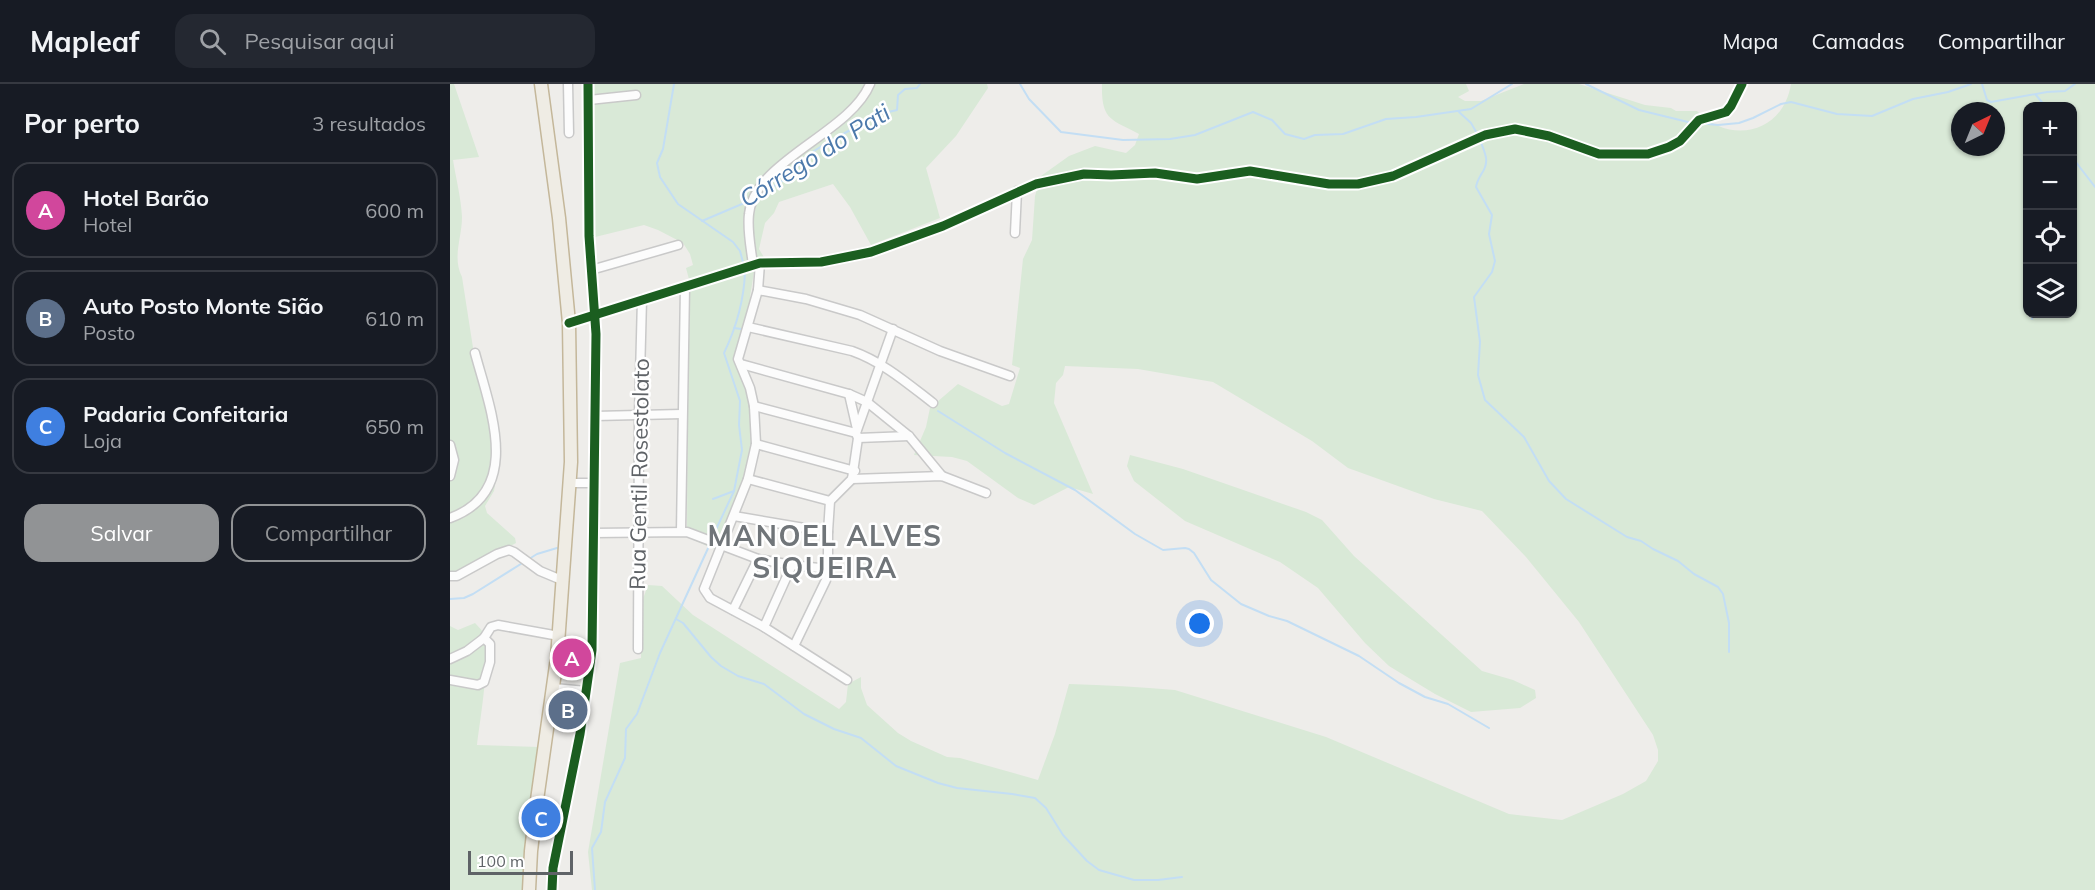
<!DOCTYPE html>
<html lang="pt">
<head>
<meta charset="utf-8">
<style>
	body { margin:0; font-family:Mulish,sans-serif; background:#242831; color:#f1f3f6 }
	.controls { position:absolute; right:18px; top:18px; display:grid; overflow:hidden; border-radius:12px; box-shadow:0 2px 4px #0004 }
	.controls button { width:54px; height:54px; display:grid; place-items:center; padding:0; border:0; border-bottom:2px solid #363941; background:#171b24; color:#f1f3f6; font:30px sans-serif }
	.compass { position:absolute; left:1501px; top:18px; width:54px; height:54px; border-radius:50%; background:#171b24; box-shadow:0 2px 4px #0004; rotate:43deg }
	.scale { position:absolute; left:18px; bottom:15px; width:105px; box-sizing:border-box; padding-left:6px; border:3px solid #5f6367; border-top:0; font-size:16px; line-height:21px; white-space:nowrap; color:#5f6367; -webkit-text-stroke:4px #fff; paint-order:stroke }
	.you { position:absolute; left:750px; top:540px; width:21px; height:21px; margin:-15px; border:4px solid #fff; border-radius:50%; background:#1a73e8; box-shadow:0 0 0 9px #1a73e833 }
	.badge { display:grid; place-items:center; width:39px; height:39px; border-radius:50%; background:#919395; color:#fff; font-size:20px; font-weight:700 }
	.pin { position:absolute; translate:-50% -50%; border:3px solid #fff; box-shadow:0 2px 6px #0006 }
	.list { margin:0; padding:0; list-style:none }
	h2 { display:flex; justify-content:space-between; align-items:center; height:78px; margin:0; padding:0 24px; font-size:26px }
	h2 small { font-size:20px; font-weight:400; color:#9ea1a6 }
	.list li { display:grid; grid-template-columns:39px 1fr auto; gap:18px; align-items:center; box-sizing:border-box; height:96px; margin:0 12px 12px; padding:0 12px; border:2px solid #363941; border-radius:18px }
	.list b { display:block; font-size:22px; white-space:nowrap }
	.list p { margin:0; font-size:20px; white-space:nowrap; color:#9ea1a6 }
	.list em { font-size:20px; font-style:normal; color:#9ea1a6 }
	.actions { display:flex; gap:12px; padding:18px 24px }
	.actions a { flex:1; padding:14px 0; border:2px solid #919395; border-radius:18px; text-align:center; font-size:21px; color:#919395 }
	.actions .main { background:#919395; color:#fff }
	.icon { flex:none; width:33px; height:33px; fill:none; stroke:currentColor; stroke-width:2; stroke-linecap:round; stroke-linejoin:round }
	.map { position:relative; flex:none; width:1645px; height:806px; overflow:hidden }
	header { display:flex; align-items:center; gap:36px; box-sizing:border-box; height:84px; padding:0 30px; background:#171b24; border-bottom:2px solid #363941 }
	header strong { font-size:28px }
	nav { display:flex; gap:33px; margin-inline-start:auto; font-size:21px }
	.search { width:420px; height:54px; background:#242831; display:flex; align-items:center; gap:15px; box-sizing:border-box; padding:0 21px; border-radius:18px; color:#9ea1a6; font-size:22px }
	main { display:flex }
	aside { flex:1; background:#171b24 }
	.map>svg:first-child { display:block }
	.green { fill:#d9e9d7; fill-rule:evenodd }
	.lines { fill:none; stroke-linecap:round; stroke-linejoin:round }
	.stream { stroke:#c3def4; stroke-width:2 }
	.minor-casing { stroke:#c9c9c9; stroke-width:11 }
	.highway-casing { stroke:#c4b79a; stroke-width:15 }
	.minor { stroke:#fcfcfc; stroke-width:8 }
	.highway { stroke:#efece4; stroke-width:12 }
	.cycleway-casing { stroke:#fff; stroke-width:13 }
	.cycleway { stroke:#1b5e20; stroke-width:9 }
	.labels { text-anchor:middle; stroke-width:5; stroke-linejoin:round; paint-order:stroke }
	.street-label { font-size:22px; fill:#5f6367; stroke:#fff }
	.water-label { font-size:24px; font-style:italic; fill:#4c79ab; stroke:#fff }
	.district-label { font-size:28px; font-weight:bold; letter-spacing:1.5px; fill:#707579; stroke:#fff }
</style>
</head>
<body>
<header>
<strong>Mapleaf</strong>
<div class="search"><svg class="icon" aria-label="search" viewBox="0 0 24 24"><circle cx="10" cy="10" r="6"/><path d="M15 15l6 6"/></svg>Pesquisar aqui</div>
<nav><a>Mapa</a><a>Camadas</a><a>Compartilhar</a></nav>
</header>
<main>
<aside>
<h2>Por perto<small>3 resultados</small></h2>
<ul class="list">
<li><span class="badge" style="background:#d1479c">A</span><div><b>Hotel Barão</b><p>Hotel</p></div><em>600 m</em></li>
<li><span class="badge" style="background:#5c6f8a">B</span><div><b>Auto Posto Monte Sião</b><p>Posto</p></div><em>610 m</em></li>
<li><span class="badge" style="background:#3f7fe0">C</span><div><b>Padaria Confeitaria</b><p>Loja</p></div><em>650 m</em></li>
</ul>
<div class="actions"><a class="main">Salvar</a><a>Compartilhar</a></div>
</aside>
<div class="map">
<svg width="1645" height="806" viewBox="0 0 1645 806">
	<rect width="100%" height="100%" fill="#eeedea"/>
	<g class="green">
		<path d="M0,0H4L29,73L3,76C6,95 11,113 12,133C12,154 2,173 12,193L26,283L43,333L48,383L44,407L35,422L37,429L65,454L66,459L12,487L0,489Z"/>
		<polygon points="141,0 537,0 538,4 506,52 476,84 490,134 421,161 400,123 383,100 329,118 324,129 315,139 309,165 315,175 312,181 304,188 300,213 302,215 286,276 299,312 302,367 298,387 268,467 237,453 238,210 240,199 236,184 243,181 240,170 233,159 208,146 194,141 141,154"/>
		<path d="M652,0H1016L1019,7L1008,13L1015,17H1031L1074,0H1129L1195,21L1221,24L1226,27H1247C1280,61 1333,50 1341,0H1645V806H142L138,768L170,579L191,574L190,523L198,501L212,502L243,531L389,625L396,618L398,600L411,593V604L417,621L448,649L461,657L497,673L510,674L588,696L605,650L619,600C655,601 691,603 725,606L876,653L1059,730L1112,736L1173,710L1196,697L1208,677V666L1203,651L1129,538L1076,473L1032,427L984,415L898,384L862,357L763,298L688,285L615,282L613,291L606,299L604,319L643,410L619,403L584,421L568,414L517,377L502,373L464,371L476,343L480,324L508,300L552,322L559,320L570,284L562,281L573,175L582,156L585,112L591,92L619,72L645,62L676,69L685,61L689,50C662,35 651,37 652,0ZM1578,22H1622V230H1578ZM1510,27H1546V63H1510Z"/>
		<polygon points="680,371 733,385 856,428 872,436 904,472 1032,587 1063,596 1085,606 1086,614 1070,624 1021,628 985,610 939,582 915,559 868,504 830,478 735,437 684,397 677,382"/>
		<path d="M25,539C28,542 32,546 34,550C41,572 30,636 27,661L89,663L78,735L74,806H0V542L8,546Z"/>
	</g>
	<g class="lines">
		<g class="stream">
			<polyline points="224,0 213,65 207,79 210,93 228,120 283,158 290,167 294,182"/>
			<polyline points="570,0 579,15 611,48 673,56 720,55 745,51 803,28 822,36 835,50 854,55 865,51 893,50 936,35 966,33 1021,25 1062,0"/>
			<polyline points="1136,0 1189,26 1242,39"/>
			<polyline points="1532,0 1537,16 1541,18 1597,8 1615,7 1625,0"/>
			<polyline points="1586,11 1595,22"/>
			<polyline points="1009,28 1021,39 1028,51"/>
			<polyline points="1248,39 1268,41 1289,39 1303,34 1331,20 1341,18 1387,30 1422,32 1463,15 1498,8 1521,0"/>
			<polyline points="1622,52 1626,72 1622,84"/>
			<path d="M1030,56C1035,69 1040,77 1032,89C1029,94 1027,97 1026,103L1042,131L1039,150L1045,177L1042,188L1024,213L1030,258L1028,291L1035,316L1074,353L1099,397L1116,415L1177,453L1191,457L1203,465L1228,477L1244,490L1268,503L1273,510L1279,539V568"/>
			<polyline points="1625,77 1645,103"/>
			<polyline points="309,111 331,98 364,67 380,57 430,30 447,26 448,11 455,5 467,4 470,0"/>
			<polyline points="252,137 299,117"/>
			<polyline points="1582,235 1583,230"/>
			<polyline points="284,244 291,245"/>
			<polyline points="488,327 555,369 625,406 685,450 713,466 735,464 739,465 744,469 761,496 791,520 819,532 837,537 909,572 949,599 975,613 998,620 1039,644"/>
			<polyline points="263,415 284,407"/>
			<path d="M262,454L284,407L292,366L289,341L290,317L274,269C286,244 294,215 295,188"/>
			<polyline points="79,475 87,470 107,464"/>
			<polyline points="0,515 14,514 23,510 74,478"/>
			<polyline points="226,535 233,539 261,573 271,582 288,592 314,600 354,630 384,645 411,654 446,682 488,699 507,704 562,710 585,714 596,724 613,751 637,777 649,786 684,796 708,796 732,793"/>
			<polyline points="145,806 142,764 151,748 155,718 175,674 176,645 187,630 210,569 260,460"/>
		</g>
		<g class="minor-casing">
			<g id="minor">
				<polyline points="118,0 119,49"/>
				<polyline points="139,16 186,11"/>
				<polyline points="565,149 567,107"/>
				<polyline points="310,179 308,206 288,275 300,304 304,322 306,360 298,395 254,505 260,514 314,543 397,596"/>
				<path d="M303,181C301,164 297,147 299,130C304,77 400,49 420,0"/>
				<polyline points="141,186 228,161"/>
				<polyline points="308,206 356,215 410,231 490,267 560,292"/>
				<polyline points="119,239 310,179 371,178 421,168 493,142 586,100 634,90 661,91 705,89 747,95 800,87 879,100 908,100 943,92 1035,51 1065,45 1099,52 1149,70 1198,70 1219,63 1230,57 1249,36 1276,28 1281,22 1292,0"/>
				<path d="M298,243L402,267C433,278 457,299 483,319"/>
				<polyline points="291,280 399,310 417,318 459,352 492,392"/>
				<polyline points="399,310 407,345"/>
				<polyline points="304,322 406,349"/>
				<polyline points="145,332 232,330"/>
				<polyline points="408,354 459,352"/>
				<polyline points="306,360 405,387"/>
				<polyline points="0,361 4,376 0,392"/>
				<polyline points="298,395 380,417"/>
				<polyline points="402,395 492,392 536,409"/>
				<polyline points="120,399 144,399"/>
				<polyline points="284,432 378,448"/>
				<path d="M0,434C74,407 40,325 25,269"/>
				<polyline points="231,447 235,203"/>
				<polyline points="143,449 237,448 308,475 342,481 378,485"/>
				<polyline points="0,492 7,492 47,470 59,466 64,468 90,487 114,497"/>
				<polyline points="283,526 308,475"/>
				<polyline points="314,543 342,481"/>
				<polyline points="34,554 41,543 48,541 109,552"/>
				<polyline points="344,562 376,496 378,485 378,448 380,417 402,395 408,354 406,349 443,245"/>
				<polyline points="188,565 189,330 192,215"/>
				<polyline points="0,575 17,567 34,554 40,560 40,578 34,598 28,601 0,596"/>
				<polyline points="104,604 136,607"/>
				<polyline points="102,806 103,784 130,650 142,566 146,250 139,152 138,0"/>
			</g>
		</g>
		<g class="highway-casing">
			<polyline id="highway" points="79,806 81,767 87,716 107,574 121,378 119,239 109,134 91,0"/>
		</g>
		<use href="#minor" class="minor"/>
		<use href="#highway" class="highway"/>
		<g class="cycleway-casing">
			<g id="cycleway">
				<polyline points="119,239 310,179 371,178 421,168 493,142 586,100 634,90 661,91 705,89 747,95 800,87 879,100 908,100 943,92 1035,51 1065,45 1099,52 1149,70 1198,70 1219,63 1230,57 1249,36 1276,28 1281,22 1292,0"/>
				<polyline points="102,806 103,784 130,650 142,566 146,250 139,152 138,0"/>
			</g>
		</g>
		<use href="#cycleway" class="cycleway"/>
	</g>
	<g class="labels">
		<g class="street-label">
			<text transform="translate(189 390) rotate(-89)" y="8">Rua Gentil Rosestolato</text>
		</g>
		<g class="water-label">
			<text transform="translate(365 72) rotate(-32)" y="8">Córrego do Pati</text>
		</g>
		<g class="district-label">
			<text x="375" y="462">MANOEL ALVES<tspan x="375" dy="32">SIQUEIRA</tspan></text>
		</g>
	</g>
</svg>
<div class="controls">
<button>+</button>
<button>−</button>
<button><svg class="icon" aria-label="locate" viewBox="0 0 24 24"><circle cx="12" cy="12" r="6"/><path d="M12 2v4M12 18v4M2 12h4M18 12h4"/></svg></button>
<button><svg class="icon" aria-label="layers" viewBox="0 0 24 24"><path d="M12 4l9 5-9 5-9-5zM3 14l9 5 9-5"/></svg></button>
</div>
<svg class="compass" viewBox="-18 -18 36 36"><path d="M0-13l5 13h-10z" fill="#e53935"/><path d="M0 13l5-13h-10z" fill="#9ea1a6"/></svg>
<div class="scale">100 m</div>
<div class="you"></div>
<div class="pin badge" style="left:122px;top:574px;background:#d1479c">A</div>
<div class="pin badge" style="left:118px;top:626px;background:#5c6f8a">B</div>
<div class="pin badge" style="left:91px;top:734px;background:#3f7fe0">C</div>
</div>
</main>
</body>
</html>
